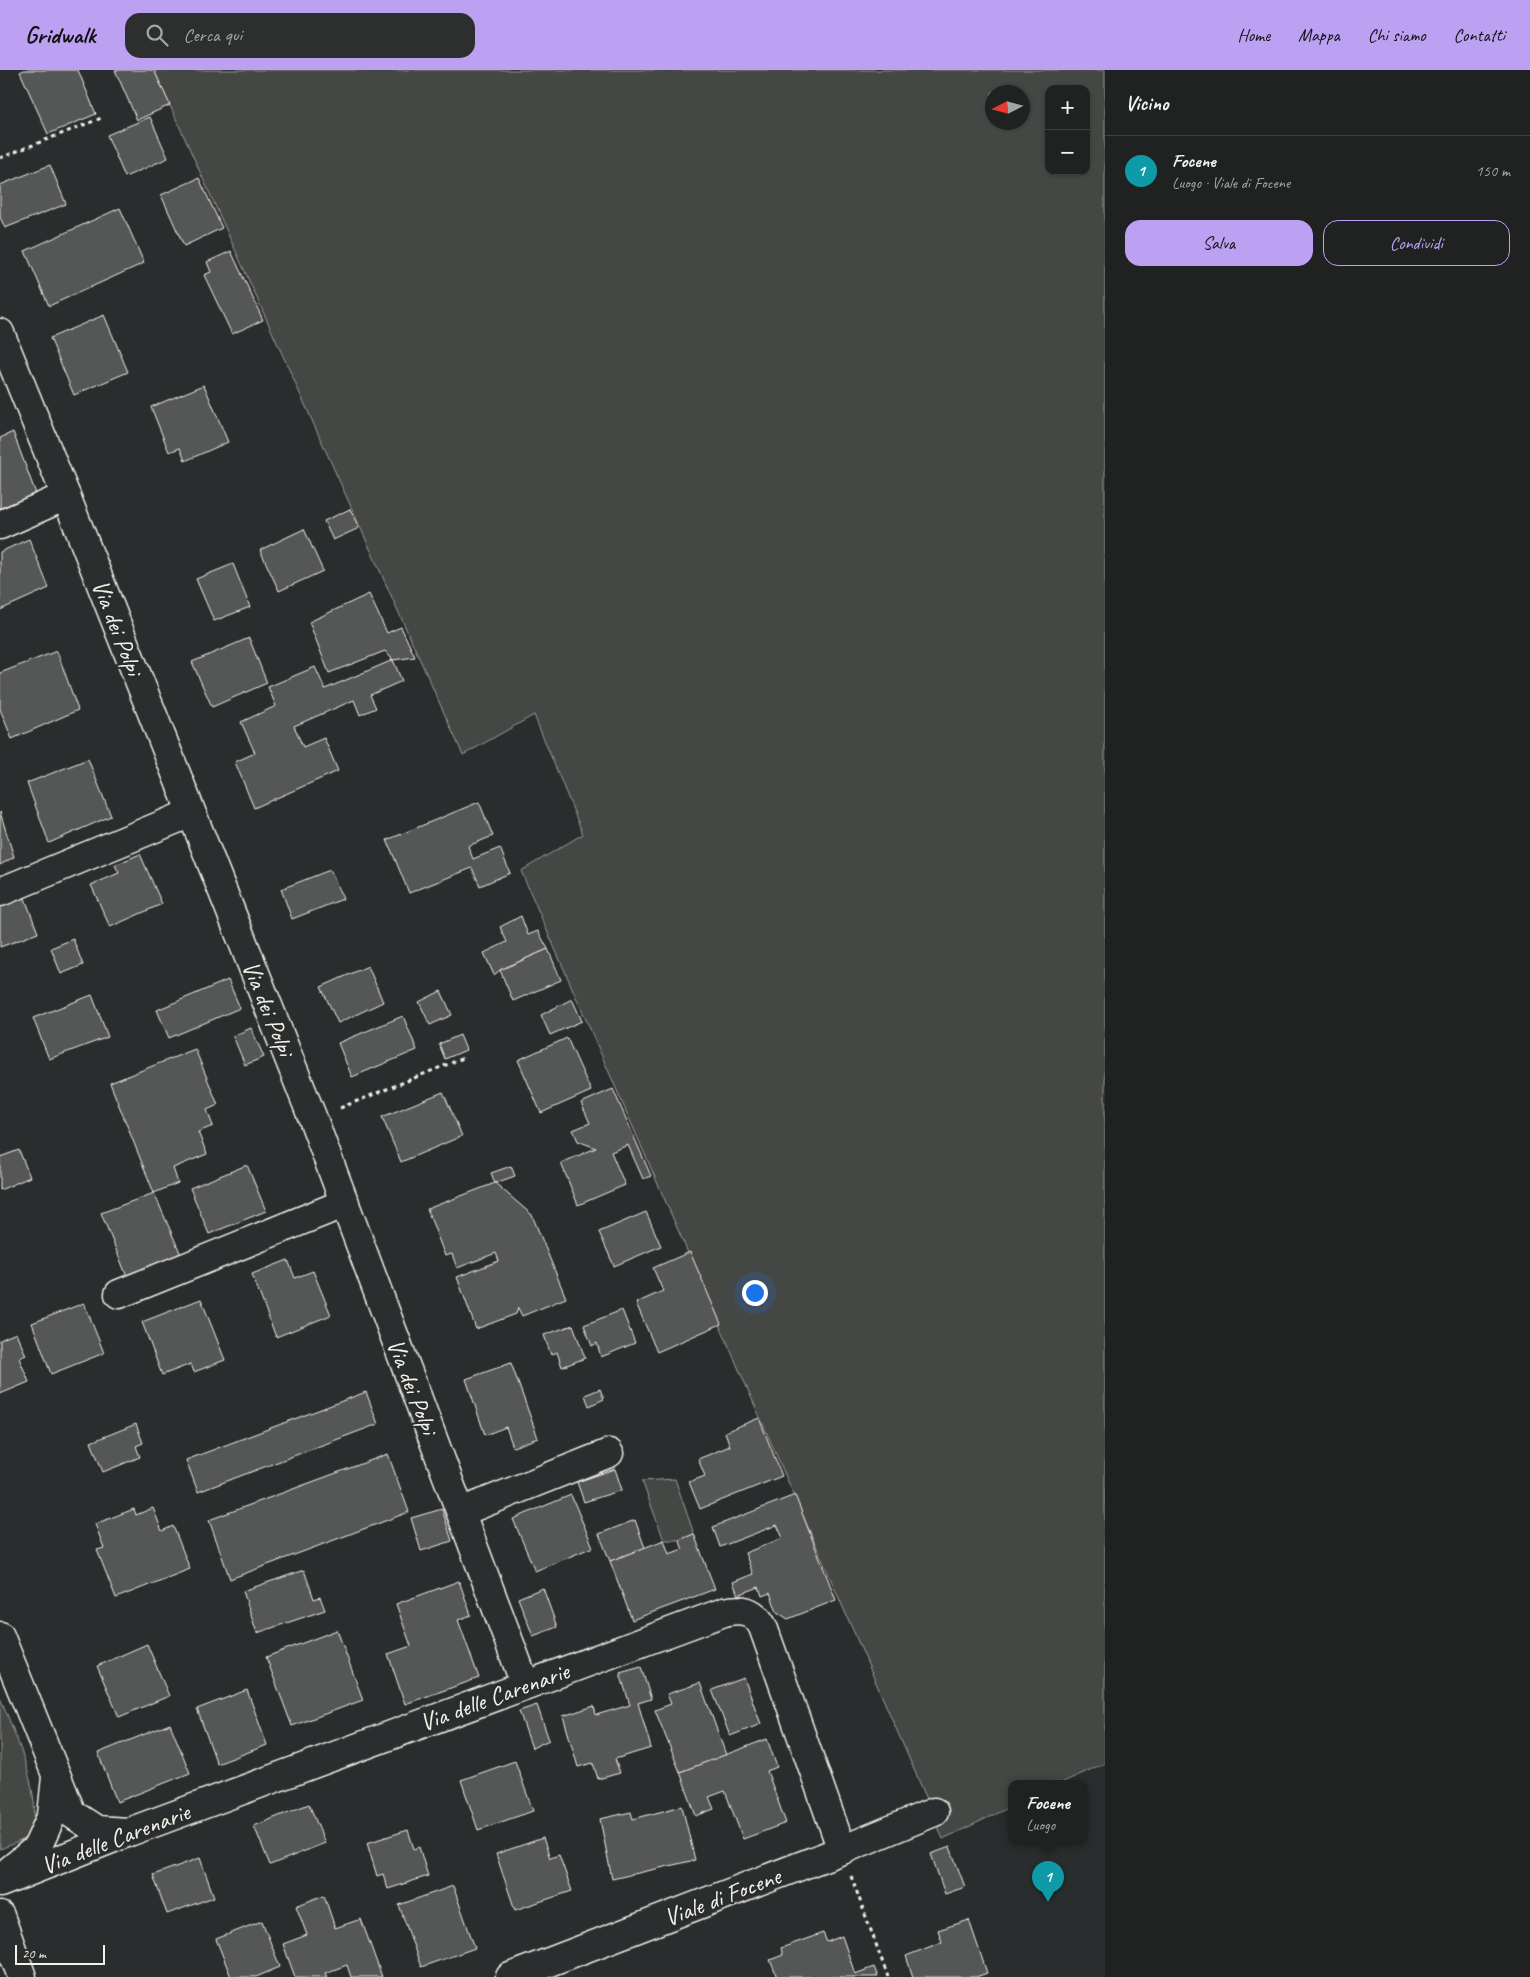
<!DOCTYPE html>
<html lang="it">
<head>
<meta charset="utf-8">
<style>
	body { margin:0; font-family:Caveat,sans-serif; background:#2d2f2f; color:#f1f3f6 }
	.controls { position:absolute; right:15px; top:15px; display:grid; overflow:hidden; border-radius:10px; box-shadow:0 1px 4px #0004 }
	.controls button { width:45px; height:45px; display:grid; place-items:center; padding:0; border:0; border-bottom:1px solid #3d3f40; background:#202222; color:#f1f3f6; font:25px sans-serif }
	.compass { position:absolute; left:985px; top:15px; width:45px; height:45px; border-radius:50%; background:#202222; box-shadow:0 1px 4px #0004; rotate:264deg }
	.scale { position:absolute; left:15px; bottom:12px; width:90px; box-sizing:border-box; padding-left:5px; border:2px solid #f4f1e8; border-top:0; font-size:14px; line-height:18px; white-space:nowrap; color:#f4f1e8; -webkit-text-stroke:4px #2a2d2e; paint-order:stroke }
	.you { position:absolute; left:754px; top:1222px; width:18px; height:18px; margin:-12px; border:4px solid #fff; border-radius:50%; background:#1a73e8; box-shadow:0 0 0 8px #1a73e833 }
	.badge { display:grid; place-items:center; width:32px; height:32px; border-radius:50%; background:#bca0f2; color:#fff; font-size:16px; font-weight:700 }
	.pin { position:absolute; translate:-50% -41px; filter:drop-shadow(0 1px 2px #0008) }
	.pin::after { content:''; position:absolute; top:26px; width:18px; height:15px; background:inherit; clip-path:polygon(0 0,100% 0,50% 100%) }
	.popup { position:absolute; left:1008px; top:1710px; width:80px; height:65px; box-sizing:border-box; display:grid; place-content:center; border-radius:10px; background:#202222; filter:drop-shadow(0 1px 4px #0005); font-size:16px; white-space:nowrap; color:#a2a4a5 }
	.popup b { font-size:19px; color:#f1f3f6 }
	.popup::after { content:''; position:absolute; left:50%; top:100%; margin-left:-10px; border:10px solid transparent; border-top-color:#202222 }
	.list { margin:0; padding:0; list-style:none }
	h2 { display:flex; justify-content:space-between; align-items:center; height:65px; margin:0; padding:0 20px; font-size:21px }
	h2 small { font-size:16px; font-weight:400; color:#a2a4a5 }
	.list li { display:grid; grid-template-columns:32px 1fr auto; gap:15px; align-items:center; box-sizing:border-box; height:70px; padding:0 20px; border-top:1px solid #3d3f40 }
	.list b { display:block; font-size:19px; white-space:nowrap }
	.list p { margin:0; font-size:16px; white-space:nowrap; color:#a2a4a5 }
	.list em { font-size:16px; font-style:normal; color:#a2a4a5 }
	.actions { display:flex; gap:10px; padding:15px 20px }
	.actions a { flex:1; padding:11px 0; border:1px solid #bca0f2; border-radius:15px; text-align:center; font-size:18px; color:#bca0f2 }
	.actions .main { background:#bca0f2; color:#111 }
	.icon { flex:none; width:28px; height:28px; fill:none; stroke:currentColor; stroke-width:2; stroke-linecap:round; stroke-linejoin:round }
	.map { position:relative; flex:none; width:1105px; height:1907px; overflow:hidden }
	header { display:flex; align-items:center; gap:30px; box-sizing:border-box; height:70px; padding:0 25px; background:#bca0f2; color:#111 }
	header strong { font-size:24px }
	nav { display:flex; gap:28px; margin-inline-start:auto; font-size:18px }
	.search { width:350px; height:45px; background:#2d2f2f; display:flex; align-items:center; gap:12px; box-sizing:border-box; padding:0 18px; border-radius:15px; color:#a2a4a5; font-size:19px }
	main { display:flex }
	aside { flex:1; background:#202222 }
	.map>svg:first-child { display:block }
	.green { fill:#444645; stroke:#9c9c96; fill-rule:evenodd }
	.building { fill:#555756; stroke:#f4f1e8 }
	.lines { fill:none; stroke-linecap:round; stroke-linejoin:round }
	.minor-casing { stroke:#f4f1e8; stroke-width:31 }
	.path { stroke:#f4f1e8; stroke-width:3; stroke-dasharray:4 4; stroke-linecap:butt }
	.minor { stroke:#2a2d2e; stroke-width:28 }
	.labels { text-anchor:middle; stroke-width:4; stroke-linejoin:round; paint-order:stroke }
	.street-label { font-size:25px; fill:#f4f1e8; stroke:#2a2d2e }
</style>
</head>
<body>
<header>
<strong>Gridwalk</strong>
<div class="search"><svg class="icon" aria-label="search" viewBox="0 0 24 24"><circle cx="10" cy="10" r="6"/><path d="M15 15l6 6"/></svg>Cerca qui</div>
<nav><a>Home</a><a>Mappa</a><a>Chi siamo</a><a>Contatti</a></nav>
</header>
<main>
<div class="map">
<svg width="1105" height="1907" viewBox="0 0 1105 1907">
	<rect width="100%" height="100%" fill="#2a2d2e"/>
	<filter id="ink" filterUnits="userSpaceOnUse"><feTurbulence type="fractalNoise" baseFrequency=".02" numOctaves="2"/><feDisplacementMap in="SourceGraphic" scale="10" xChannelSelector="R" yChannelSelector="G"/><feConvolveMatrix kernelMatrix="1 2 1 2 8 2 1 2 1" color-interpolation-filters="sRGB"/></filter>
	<g filter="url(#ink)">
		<g class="green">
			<path d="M154,0H1105V1693L1061,1713H1012V1736L943,1769L926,1727L521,801L583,764L534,645L463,685ZM1049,19H1086V101H1049ZM992,22H1022V52H992Z"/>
			<polygon points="675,1409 694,1464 679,1470 664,1470 642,1411"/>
			<path d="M0,1627C11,1656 53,1744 25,1768C18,1773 7,1776 0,1779Z"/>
		</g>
		<g class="building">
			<polygon points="24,0 78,0 96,44 48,64 20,2"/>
			<polygon points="115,0 154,0 170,35 137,50"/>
			<polygon points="150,47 168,88 125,107 107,65"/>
			<polygon points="50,95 66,134 5,158 0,147 0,115"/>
			<polygon points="199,108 222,158 184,176 161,125"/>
			<polygon points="120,138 144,193 49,236 25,181"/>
			<polygon points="231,181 263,250 232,264 204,205 211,202 207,192"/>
			<polygon points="104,245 128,302 74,325 50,268"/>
			<polygon points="204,315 228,372 185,391 180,378 169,382 151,337"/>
			<polygon points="13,362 36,424 0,438 0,368"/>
			<polygon points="350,439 359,458 333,470 324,451"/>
			<polygon points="304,459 323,501 279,521 260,480"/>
			<polygon points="29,469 49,518 0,540 0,482"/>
			<polygon points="233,494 250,537 214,551 196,509"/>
			<polygon points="369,524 387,563 401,557 415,587 393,590 385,581 329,603 309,552"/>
			<polygon points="249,568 267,613 212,637 192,592"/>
			<polygon points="57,581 78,640 12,669 0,639 0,603"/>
			<polygon points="393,590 402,611 370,625 376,638 360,645 354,630 294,656 303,677 324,668 338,701 254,738 235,692 255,683 241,652 276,636 268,617 315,597 325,619"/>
			<polygon points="88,689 111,746 49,773 27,713"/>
			<polygon points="479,732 493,766 468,776 473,789 500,778 510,803 480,816 472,798 409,823 387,770"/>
			<polygon points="0,742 14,787 0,795"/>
			<polygon points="140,784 162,834 110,857 91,815 119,803 115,795"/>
			<polygon points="330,800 343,829 292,849 281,819"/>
			<polygon points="23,823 38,863 0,877 0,831"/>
			<polygon points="521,846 528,865 538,861 548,879 500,900 494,905 484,883 507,872 500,857"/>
			<polygon points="73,869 83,895 61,904 51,878"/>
			<polygon points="548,879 561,910 513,931 500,900"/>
			<polygon points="368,896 383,932 338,953 321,917"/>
			<polygon points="228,910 240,938 169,968 157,940"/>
			<polygon points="441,921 452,945 430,955 419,932"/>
			<polygon points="92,925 108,967 49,989 33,948"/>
			<polygon points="572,929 582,951 550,965 541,945"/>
			<polygon points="403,946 417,980 352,1007 338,973"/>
			<polygon points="251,958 264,987 245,995 233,966"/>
			<polygon points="460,965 466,980 445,989 439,974"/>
			<polygon points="567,968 591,1021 541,1043 518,990"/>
			<polygon points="195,979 218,1035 207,1040 213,1056 198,1062 207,1084 173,1098 178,1113 154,1123 110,1013"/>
			<polygon points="613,1019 651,1106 643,1109 628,1075 611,1082 625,1115 578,1135 561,1093 596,1078 578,1071 573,1060 590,1053 581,1033"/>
			<polygon points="443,1022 462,1066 401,1092 382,1047"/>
			<polygon points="19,1080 30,1107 0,1120 0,1087"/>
			<polygon points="247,1095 266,1141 209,1164 190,1118"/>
			<polygon points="511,1096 515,1106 495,1113 491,1103"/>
			<polygon points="495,1113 532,1145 566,1228 522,1246 518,1238 516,1244 476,1259 457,1207 499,1191 496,1183 457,1198 452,1184 445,1186 427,1139"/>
			<polygon points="154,1123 182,1187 128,1209 101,1143"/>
			<polygon points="646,1142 661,1176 614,1196 599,1162"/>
			<polygon points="690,1182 721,1254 657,1282 636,1233 663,1221 653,1198"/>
			<polygon points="288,1190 295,1208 313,1201 331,1245 276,1267 252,1204"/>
			<polygon points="201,1229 225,1290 194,1302 191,1294 162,1305 142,1252"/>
			<polygon points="84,1233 104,1283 51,1304 32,1253"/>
			<polygon points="622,1240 635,1273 601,1287 597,1273 592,1276 584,1255"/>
			<polygon points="573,1255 585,1288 562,1297 557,1282 551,1285 544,1265"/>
			<polygon points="16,1263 26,1285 19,1288 29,1312 0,1324 0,1270"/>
			<polygon points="511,1293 538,1368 513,1377 506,1357 485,1365 466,1309"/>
			<polygon points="600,1319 604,1329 589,1336 585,1325"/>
			<polygon points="366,1322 378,1354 198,1422 186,1390"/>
			<polygon points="759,1348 782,1406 700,1439 689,1412 705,1406 698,1389 730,1376 725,1362"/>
			<polygon points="136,1354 143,1373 136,1376 140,1387 103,1402 91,1372"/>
			<polygon points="388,1384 409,1442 230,1509 209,1450"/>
			<polygon points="615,1399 622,1420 584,1432 577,1412"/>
			<polygon points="571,1425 593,1477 535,1501 513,1449"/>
			<polygon points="795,1425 836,1530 788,1549 777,1542 770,1523 762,1526 759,1517 738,1525 733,1512 753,1504 745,1483 783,1468 777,1455 720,1477 713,1457"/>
			<polygon points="153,1438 162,1461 173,1456 190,1499 116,1528 97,1480 104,1478 95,1454 134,1439 136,1445"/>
			<polygon points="442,1439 452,1471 421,1481 411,1448"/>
			<polygon points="635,1450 645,1478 610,1491 599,1464"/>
			<polygon points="694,1464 715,1519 632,1550 610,1491 664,1470 669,1484 683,1479 679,1470"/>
			<polygon points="304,1500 314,1529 320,1527 325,1540 257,1563 243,1521"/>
			<polygon points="459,1511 471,1545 458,1550 479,1608 405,1634 388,1584 411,1576 396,1534"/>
			<polygon points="543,1518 557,1557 533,1566 518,1528"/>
			<polygon points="337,1560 363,1630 292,1656 266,1587"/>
			<polygon points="147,1574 169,1626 119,1647 97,1596"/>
			<polygon points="641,1597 651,1629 638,1633 651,1678 615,1689 620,1703 598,1709 593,1693 578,1697 563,1646 594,1636 596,1645 630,1635 620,1603"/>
			<polygon points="744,1608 761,1654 730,1666 712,1620"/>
			<polygon points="700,1613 726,1685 680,1702 655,1640 671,1634 667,1624"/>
			<polygon points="247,1620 267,1675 217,1694 197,1639"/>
			<polygon points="537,1635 549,1670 532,1678 519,1641"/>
			<polygon points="170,1654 190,1703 117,1732 98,1683"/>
			<polygon points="767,1669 777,1697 767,1701 786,1753 743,1769 725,1721 709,1727 714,1739 696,1746 680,1702"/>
			<polygon points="515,1691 533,1741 478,1760 461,1710"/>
			<polygon points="309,1734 325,1773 270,1795 254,1756"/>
			<polygon points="682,1736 695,1790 612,1809 600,1749 631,1742 633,1749"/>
			<polygon points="408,1760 414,1779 419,1777 428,1806 388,1819 383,1804 377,1806 367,1773"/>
			<polygon points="543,1768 550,1788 559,1785 572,1821 515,1840 496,1784"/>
			<polygon points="950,1777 965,1817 945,1824 931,1784"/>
			<polygon points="200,1788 214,1827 167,1844 153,1805"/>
			<polygon points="453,1816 475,1878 421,1897 399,1835"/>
			<polygon points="324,1825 335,1858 361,1849 382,1907 351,1907 347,1895 325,1903 327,1907 295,1907 283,1874 307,1865 296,1836"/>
			<polygon points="969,1850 987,1903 976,1907 913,1907 906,1886 942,1872 938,1860"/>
			<polygon points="262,1851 280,1897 256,1907 231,1907 216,1869"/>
			<polygon points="823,1863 827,1872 842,1866 855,1904 874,1897 878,1907 777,1907 770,1890 783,1885 781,1878"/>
		</g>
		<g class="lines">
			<g class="minor-casing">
				<g id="minor">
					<polyline points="0,263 66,426 313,1049 525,1614"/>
					<polyline points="0,455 66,426"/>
					<polyline points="0,822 191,743"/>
					<polyline points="119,1224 345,1133"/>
					<polyline points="461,1442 609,1383"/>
					<polyline points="0,1566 72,1744 97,1760 127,1762"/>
					<polyline points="10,1800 37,1778 52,1745 56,1707"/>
					<path d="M0,1813L129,1762L724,1542C742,1538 754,1540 763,1557L842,1780"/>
					<polyline points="0,1846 22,1907"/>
					<polyline points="510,1907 842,1780 934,1742"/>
				</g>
			</g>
			<g class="path">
				<polyline points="0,88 104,47"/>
				<polyline points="340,1038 466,987"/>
				<polyline points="851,1806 888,1907"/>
			</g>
			<use href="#minor" class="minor"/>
		</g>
	</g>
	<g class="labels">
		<g class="street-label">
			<text transform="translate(118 557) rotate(69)" y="9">Via dei Polpi</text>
			<text transform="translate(269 938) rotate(68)" y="9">Via dei Polpi</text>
			<text transform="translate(413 1316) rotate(69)" y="9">Via dei Polpi</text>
			<text transform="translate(494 1626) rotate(-20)" y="9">Via delle Carenarie</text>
			<text transform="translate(115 1768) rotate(-21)" y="9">Via delle Carenarie</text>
			<text transform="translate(722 1826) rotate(-21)" y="9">Viale di Focene</text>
		</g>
	</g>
</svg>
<div class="controls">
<button>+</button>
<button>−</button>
</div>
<svg class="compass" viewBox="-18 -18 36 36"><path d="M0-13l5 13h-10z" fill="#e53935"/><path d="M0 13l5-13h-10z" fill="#a2a4a5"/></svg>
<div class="scale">20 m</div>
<div class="you"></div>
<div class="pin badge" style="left:1048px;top:1832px;background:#0f9aa8">1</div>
<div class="popup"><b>Focene</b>Luogo</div>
</div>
<aside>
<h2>Vicino<small></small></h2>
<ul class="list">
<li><span class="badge" style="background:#0f9aa8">1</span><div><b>Focene</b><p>Luogo · Viale di Focene</p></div><em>150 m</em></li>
</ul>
<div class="actions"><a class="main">Salva</a><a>Condividi</a></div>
</aside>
</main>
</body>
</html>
